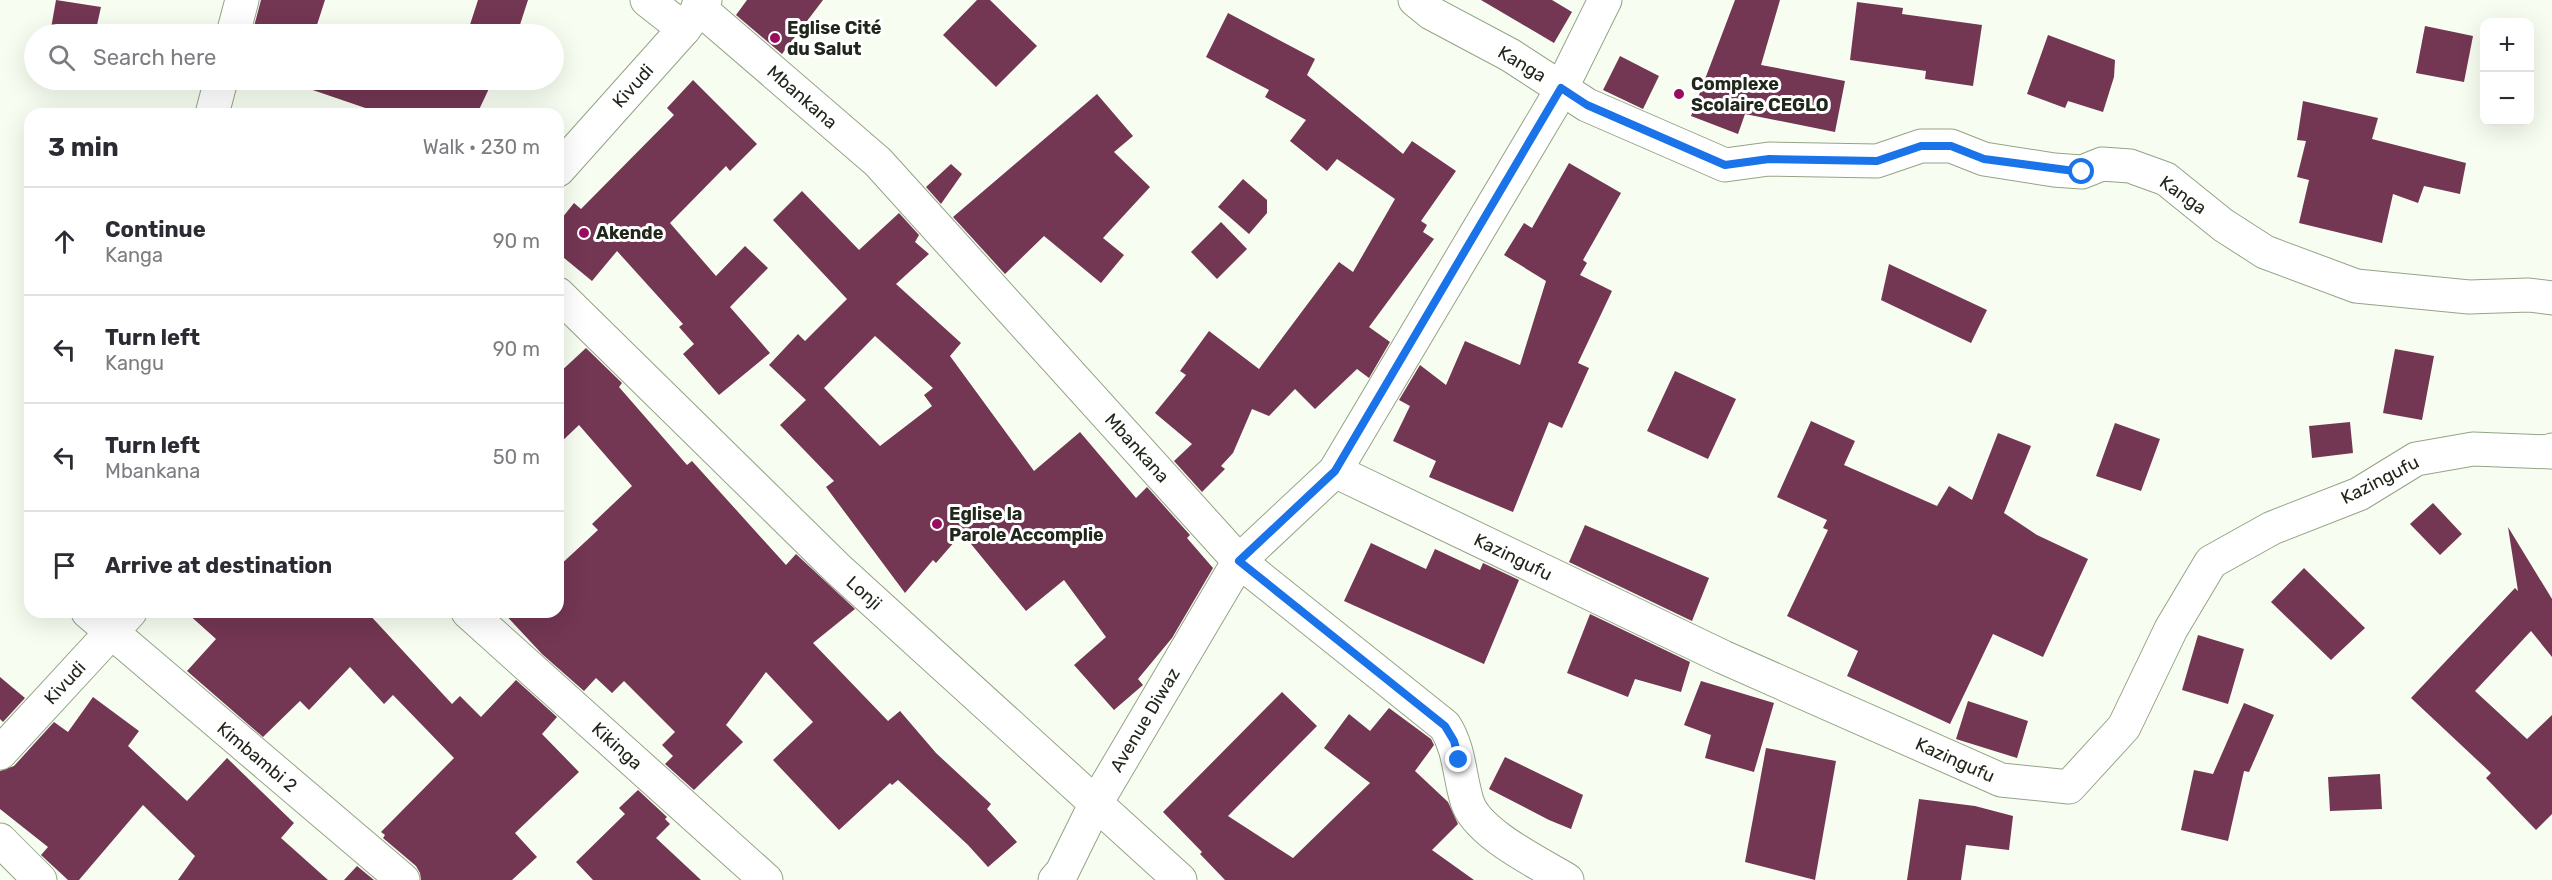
<!DOCTYPE html>
<html lang="en">
<head>
<meta charset="utf-8">
<style>
	body { margin:0; font-family:Rubik,sans-serif; background:#f7f7f7; color:#2b2b33 }
	.controls { position:absolute; right:18px; top:18px; display:grid; overflow:hidden; border-radius:12px; box-shadow:0 6px 24px #0002 }
	.controls button { width:54px; height:54px; display:grid; place-items:center; padding:0; border:0; border-bottom:2px solid #e1e1e2; background:#fff; color:#2b2b33; font:30px sans-serif }
	.stop { position:absolute; width:18px; height:18px; margin:-14px; border:4px solid #1a73e8; border-radius:50%; background:#fff }
	.stop.end { background:#1a73e8; border-color:#fff; box-shadow:0 2px 6px #0008 }
	.list { margin:0; padding:0; list-style:none }
	h2 { display:flex; justify-content:space-between; align-items:center; height:78px; margin:0; padding:0 24px; font-size:26px }
	h2 small { font-size:20px; font-weight:400; color:#7c7c81 }
	.list li { display:grid; grid-template-columns:39px 1fr auto; gap:18px; align-items:center; box-sizing:border-box; height:108px; padding:0 24px; border-top:2px solid #e1e1e2 }
	.list b { display:block; font-size:22px; white-space:nowrap }
	.list p { margin:0; font-size:20px; white-space:nowrap; color:#7c7c81 }
	.list em { font-size:20px; font-style:normal; color:#7c7c81 }
	.icon { flex:none; width:33px; height:33px; fill:none; stroke:currentColor; stroke-width:2; stroke-linecap:round; stroke-linejoin:round }
	.map { position:relative; flex:none; width:2552px; height:880px; overflow:hidden }
	.search { position:absolute; background:#fff; box-shadow:0 6px 24px #0002; left:24px; top:24px; width:540px; height:66px; display:flex; align-items:center; gap:15px; box-sizing:border-box; padding:0 21px; border-radius:33px; color:#7c7c81; font-size:22px }
	.panel { position:absolute; background:#fff; box-shadow:0 6px 24px #0002; left:24px; top:108px; width:540px; height:510px; border-radius:18px }
	.map>svg:first-child { display:block }
	.building { fill:#733653; fill-rule:evenodd }
	.lines { fill:none; stroke-linecap:round; stroke-linejoin:round }
	.street-casing { stroke:#94a486; stroke-width:35 }
	.street { stroke:#fff; stroke-width:33 }
	.route { stroke:#1a73e8; stroke-width:8 }
	.poi-dot { fill:#990d5f; stroke:#fff; stroke-width:2 }
	.labels { text-anchor:middle; stroke-width:6; stroke-linejoin:round; paint-order:stroke }
	.poi-label { font-size:18px; font-weight:bold; fill:#21271b; stroke:#fff; text-anchor:start }
	.street-label { font-size:18px; fill:#21271b; stroke:#fff }
</style>
</head>
<body>
<div class="map">
<svg width="2552" height="880" viewBox="0 0 2552 880">
	<rect width="100%" height="100%" fill="#f7fef1"/>
	<g class="building">
		<polygon points="56,0 101,7 95,34 50,34"/>
		<polygon points="261,0 325,0 314,34 252,34"/>
		<polygon points="478,0 528,0 517,34 467,34"/>
		<polygon points="747,0 823,0 782,54 736,15"/>
		<polygon points="977,0 990,0 1037,46 996,87 943,35"/>
		<polygon points="1481,0 1552,0 1572,12 1554,43"/>
		<polygon points="1735,0 1780,0 1761,65 1845,81 1835,132 1745,114 1738,134 1691,116"/>
		<polygon points="1857,2 1903,8 1902,14 1982,25 1973,86 1925,79 1926,71 1850,60"/>
		<polygon points="1228,13 1315,59 1307,75 1403,154 1412,141 1456,171 1421,221 1427,225 1423,232 1434,239 1369,327 1390,342 1369,378 1357,369 1315,409 1295,389 1269,416 1252,409 1233,453 1221,466 1225,469 1202,492 1174,461 1192,444 1155,413 1186,375 1180,371 1209,331 1259,369 1339,262 1353,272 1395,199 1337,159 1327,171 1290,141 1306,120 1265,97 1269,90 1206,57"/>
		<polygon points="2425,26 2473,36 2464,82 2416,73"/>
		<polygon points="2048,35 2115,60 2114,77 2103,112 2068,101 2065,108 2027,94"/>
		<polygon points="1620,56 1659,76 1643,109 1603,90"/>
		<polygon points="282,80 493,80 477,114 383,114 298,85 299,80 297,85"/>
		<polygon points="693,80 757,144 730,171 726,166 670,223 716,276 745,246 768,268 730,307 770,353 719,395 683,354 694,344 679,327 683,324 617,251 592,281 558,253 558,223 574,203 581,209 674,115 667,108"/>
		<polygon points="1097,94 1133,136 1114,152 1150,187 1103,238 1124,255 1101,283 1044,236 1005,274 953,217"/>
		<polygon points="2303,101 2378,118 2372,139 2466,163 2460,194 2424,186 2418,203 2393,194 2382,243 2299,223 2309,180 2297,177 2306,141 2297,140"/>
		<polygon points="1569,163 1621,193 1583,260 1587,263 1580,275 1612,291 1578,363 1589,368 1562,428 1549,422 1513,512 1429,477 1436,461 1393,441 1410,406 1399,400 1420,365 1446,385 1465,341 1520,365 1546,281 1504,255 1524,223 1532,228"/>
		<polygon points="951,164 962,174 941,204 926,187"/>
		<polygon points="1243,179 1267,200 1267,213 1249,234 1218,207"/>
		<path d="M802,191L859,250L899,213L919,235L915,242L929,254L896,284L961,343L950,356L1034,471L1080,432L1136,498L1147,487L1190,535L1187,538L1213,568L1172,638L1138,679L1143,685L1114,710L1074,665L1106,637L1064,580L1026,611L962,533L936,563L933,560L905,593L826,487L834,481L780,425L806,400L769,365L798,334L805,341L847,299L773,220ZM875,336L933,388L924,395L932,406L880,446L824,388Z"/>
		<polygon points="1221,222 1247,249 1217,279 1191,252"/>
		<polygon points="1889,264 1987,310 1971,343 1881,300"/>
		<polygon points="586,348 622,383 619,387 687,465 692,461 786,565 796,554 855,609 813,643 888,721 900,711 936,753 991,804 987,809 1017,842 988,867 968,845 898,780 892,785 890,783 839,830 773,760 813,722 766,672 726,725 743,742 694,790 665,764 673,756 662,745 675,732 624,681 612,693 596,678 584,691 542,654 503,612 558,612 558,567 598,530 592,524 632,486 579,425 558,445 558,374"/>
		<polygon points="2395,349 2434,356 2422,420 2383,413"/>
		<polygon points="1675,371 1736,399 1708,459 1647,431"/>
		<polygon points="1811,421 1855,441 1844,465 1937,506 1949,486 1972,500 1998,433 2031,446 2004,513 2037,535 2088,559 2043,657 1993,634 1950,724 1847,676 1858,651 1787,616 1828,530 1823,528 1827,520 1777,497"/>
		<polygon points="2350,422 2353,453 2312,458 2309,426"/>
		<polygon points="2115,423 2160,439 2141,491 2096,476"/>
		<polygon points="2433,503 2462,534 2440,555 2410,524"/>
		<polygon points="1585,525 1709,578 1692,621 1569,562"/>
		<polygon points="2508,527 2552,599 2552,657 2531,631 2475,691 2527,739 2552,715 2552,814 2536,830 2486,778 2491,773 2411,698 2515,588 2518,591"/>
		<polygon points="1371,543 1426,569 1435,549 1480,570 1483,563 1519,580 1484,664 1344,601"/>
		<polygon points="2304,568 2365,628 2331,660 2271,602"/>
		<polygon points="186,612 367,612 452,704 460,696 481,717 516,680 557,717 542,734 579,772 515,833 537,857 512,880 421,880 420,873 416,866 383,838 385,835 381,832 454,758 393,695 384,704 350,667 309,710 300,701 263,737 187,671 216,639"/>
		<polygon points="1590,614 1690,662 1681,692 1635,679 1628,697 1567,673"/>
		<polygon points="2198,635 2244,649 2228,704 2182,690"/>
		<polygon points="0,677 25,698 3,722 0,719"/>
		<polygon points="1701,681 1774,703 1754,772 1705,758 1711,735 1684,725"/>
		<polygon points="1282,692 1317,726 1228,816 1293,858 1370,783 1324,748 1349,714 1370,731 1389,708 1431,739 1434,745 1415,771 1448,802 1458,824 1432,850 1474,880 1225,880 1200,854 1202,852 1163,812"/>
		<polygon points="93,697 139,731 128,746 187,801 227,758 294,823 281,838 328,880 178,880 195,856 143,805 79,880 68,880 41,855 48,847 0,809 0,771 14,766 54,722 68,732"/>
		<polygon points="1968,701 2028,721 2017,758 1956,739"/>
		<polygon points="2244,703 2274,715 2249,772 2244,771 2228,841 2181,830 2194,770 2213,774"/>
		<polygon points="1766,748 1836,761 1815,880 1745,862"/>
		<polygon points="1505,757 1583,795 1571,829 1549,820 1489,789"/>
		<polygon points="2380,774 2382,809 2330,811 2328,777"/>
		<polygon points="638,790 667,817 665,819 670,824 656,838 701,880 593,880 576,862 625,814 619,808"/>
		<polygon points="1919,799 1975,806 2013,816 2009,850 1966,845 1961,880 1907,880"/>
		<polygon points="357,866 374,880 344,880"/>
	</g>
	<g class="lines">
		<g class="street-casing">
			<g id="street">
				<polyline points="647,0 684,29"/>
				<polyline points="1415,0 1431,13 1510,55 1587,105 1725,165 1769,159 1877,161 1921,146 1951,146 1984,159 2054,170 2082,172 2102,164 2130,166 2166,179 2223,225 2265,252 2356,286 2469,297 2529,295 2552,298"/>
				<path d="M698,7L878,162L1239,561L1445,726C1460,750 1459,775 1467,801C1476,833 1539,863 1567,880"/>
				<polyline points="233,34 242,0"/>
				<polyline points="212,114 221,80"/>
				<polyline points="558,170 684,29 705,0"/>
				<polyline points="558,294 838,569 1180,880"/>
				<polyline points="1335,471 1723,657 2001,780 2069,787 2124,727 2171,629 2211,562 2272,528 2359,494 2416,459 2473,449 2551,452 2552,450"/>
				<polyline points="88,612 403,880"/>
				<polyline points="468,612 766,880"/>
				<polyline points="0,753 130,612"/>
				<polyline points="0,840 40,880"/>
				<polyline points="1055,880 1062,872 1096,803 1239,561 1335,471 1555,101 1605,0"/>
			</g>
		</g>
		<use href="#street" class="street"/>
	</g>
	<g class="lines">
		<polyline class="route" points="1459,760 1454,741 1445,726 1239,561 1335,471 1561,88 1587,105 1725,165 1769,159 1877,161 1921,146 1951,146 1984,159 2082,172"/>
	</g>
	<g class="poi-dot">
		<circle cx="775" cy="38" r="6"/>
		<circle cx="1679" cy="94" r="6"/>
		<circle cx="584" cy="233" r="6"/>
		<circle cx="937" cy="524" r="6"/>
	</g>
	<g class="labels">
		<g class="poi-label">
			<text x="787" y="34">Eglise Cité<tspan x="787" dy="21">du Salut</tspan></text>
			<text x="1691" y="90">Complexe<tspan x="1691" dy="21">Scolaire CEGLO</tspan></text>
			<text x="596" y="239">Akende</text>
			<text x="949" y="520">Eglise la<tspan x="949" dy="21">Parole Accomplie</tspan></text>
		</g>
		<g class="street-label">
			<text transform="translate(1522 64) rotate(31)" y="6">Kanga</text>
			<text transform="translate(633 86) rotate(-48)" y="6">Kivudi</text>
			<text transform="translate(802 97) rotate(41)" y="6">Mbankana</text>
			<text transform="translate(2183 195) rotate(35)" y="6">Kanga</text>
			<text transform="translate(1137 448) rotate(48)" y="6">Mbankana</text>
			<text transform="translate(2380 480) rotate(-27)" y="6">Kazingufu</text>
			<text transform="translate(1513 557) rotate(26)" y="6">Kazingufu</text>
			<text transform="translate(864 593) rotate(42)" y="6">Lonji</text>
			<text transform="translate(65 683) rotate(-47)" y="6">Kivudi</text>
			<text transform="translate(1145 720) rotate(-59)" y="6">Avenue Diwaz</text>
			<text transform="translate(617 746) rotate(42)" y="6">Kikinga</text>
			<text transform="translate(257 757) rotate(40)" y="6">Kimbambi 2</text>
			<text transform="translate(1955 760) rotate(24)" y="6">Kazingufu</text>
		</g>
	</g>
</svg>
<div class="controls">
<button>+</button>
<button>−</button>
</div>
<div class="stop" style="left:2082px;top:172px"></div>
<div class="stop end" style="left:1459px;top:760px"></div>
<div class="search"><svg class="icon" aria-label="search" viewBox="0 0 24 24"><circle cx="10" cy="10" r="6"/><path d="M15 15l6 6"/></svg>Search here</div>
<section class="panel">
<h2>3 min<small>Walk · 230 m</small></h2>
<ul class="list">
<li><svg class="icon" aria-label="ahead" viewBox="0 0 24 24"><path d="M12 20V5M6 11l6-6 6 6"/></svg><div><b>Continue</b><p>Kanga</p></div><em>90 m</em></li>
<li><svg class="icon" aria-label="left" viewBox="0 0 24 24"><path d="M17 20v-9H6M10 6l-5 5 5 5"/></svg><div><b>Turn left</b><p>Kangu</p></div><em>90 m</em></li>
<li><svg class="icon" aria-label="left" viewBox="0 0 24 24"><path d="M17 20v-9H6M10 6l-5 5 5 5"/></svg><div><b>Turn left</b><p>Mbankana</p></div><em>50 m</em></li>
<li><svg class="icon" aria-label="arrive" viewBox="0 0 24 24"><path d="M6 21V4h12l-3 4 3 4H6"/></svg><div><b>Arrive at destination</b></div></li>
</ul>
</section>
</div>
</body>
</html>
